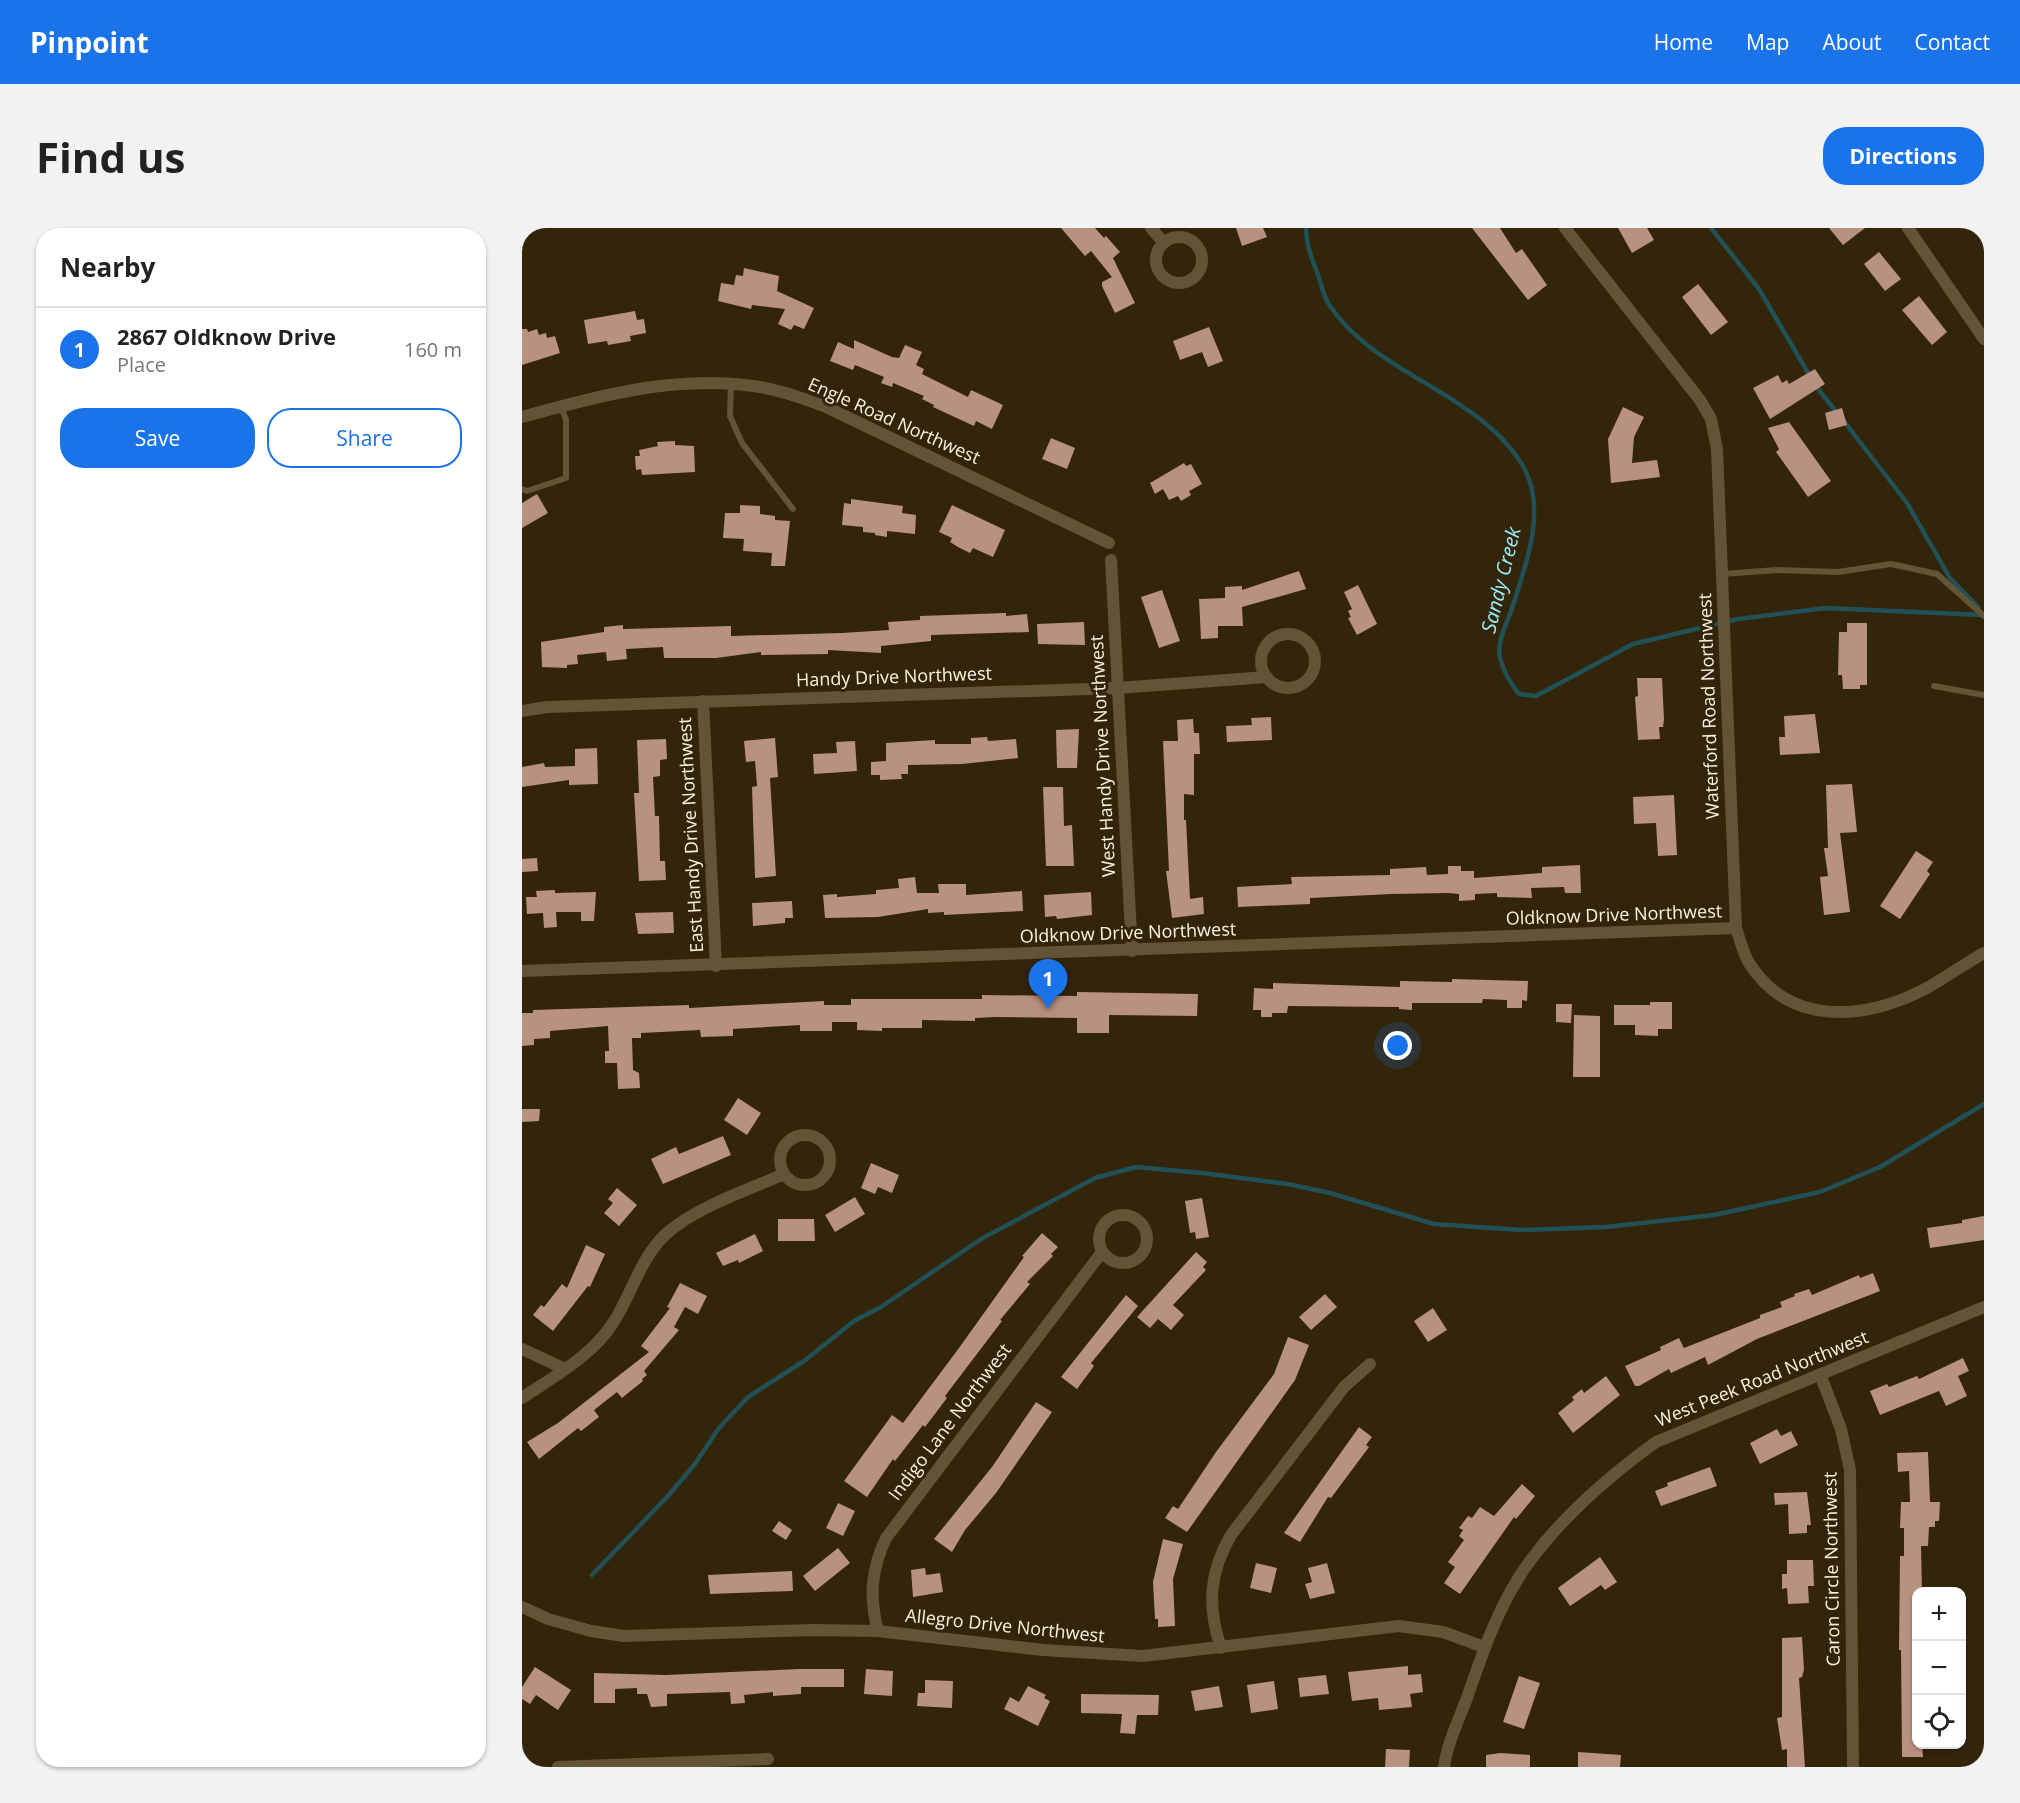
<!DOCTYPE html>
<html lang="en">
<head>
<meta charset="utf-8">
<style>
	body { margin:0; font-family:"Open Sans",sans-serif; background:#f2f2f2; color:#222 }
	.controls { position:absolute; right:18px; bottom:18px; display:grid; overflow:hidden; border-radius:12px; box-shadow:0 2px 4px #0004 }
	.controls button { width:54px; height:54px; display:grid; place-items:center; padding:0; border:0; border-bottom:2px solid #e0e0e0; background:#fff; color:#222; font:30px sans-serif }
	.you { position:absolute; left:876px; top:818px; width:21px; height:21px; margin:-15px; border:4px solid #fff; border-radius:50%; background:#1a73e8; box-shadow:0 0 0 9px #1a73e833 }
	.badge { display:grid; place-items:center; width:39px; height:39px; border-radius:50%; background:#1a73e8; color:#fff; font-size:20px; font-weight:700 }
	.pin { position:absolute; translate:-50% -50px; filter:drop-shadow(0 2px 3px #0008) }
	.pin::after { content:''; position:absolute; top:32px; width:21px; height:18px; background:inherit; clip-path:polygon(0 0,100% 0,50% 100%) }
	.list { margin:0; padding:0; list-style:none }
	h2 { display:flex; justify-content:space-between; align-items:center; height:78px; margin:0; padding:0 24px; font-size:26px }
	h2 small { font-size:20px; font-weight:400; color:#767676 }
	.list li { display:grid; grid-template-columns:39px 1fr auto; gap:18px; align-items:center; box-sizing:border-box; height:84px; padding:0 24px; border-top:2px solid #e0e0e0 }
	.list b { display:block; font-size:22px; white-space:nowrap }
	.list p { margin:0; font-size:20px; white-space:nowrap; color:#767676 }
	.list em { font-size:20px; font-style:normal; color:#767676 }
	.actions { display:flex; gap:12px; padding:18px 24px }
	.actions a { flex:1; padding:14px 0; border:2px solid #1a73e8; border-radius:24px; text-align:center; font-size:21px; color:#1a73e8 }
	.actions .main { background:#1a73e8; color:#fff }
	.icon { flex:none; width:33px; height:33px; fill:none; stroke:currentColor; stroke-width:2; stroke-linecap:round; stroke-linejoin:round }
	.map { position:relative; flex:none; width:1462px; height:1539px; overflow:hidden; border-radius:24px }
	header { display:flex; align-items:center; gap:36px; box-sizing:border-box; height:84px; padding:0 30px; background:#1a73e8; color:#fff }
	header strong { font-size:28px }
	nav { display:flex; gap:33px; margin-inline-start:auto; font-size:21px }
	.intro { display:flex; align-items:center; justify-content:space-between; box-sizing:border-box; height:144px; padding:0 36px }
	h1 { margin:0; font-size:42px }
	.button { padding:15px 27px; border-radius:24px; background:#1a73e8; color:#fff; font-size:21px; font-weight:700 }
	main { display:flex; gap:36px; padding:0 36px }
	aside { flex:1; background:#fff; border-radius:24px; box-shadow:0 2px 4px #0004 }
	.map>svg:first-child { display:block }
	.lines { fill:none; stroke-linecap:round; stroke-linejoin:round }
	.stream { stroke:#215157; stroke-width:4.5 }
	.building { fill:#b89181 }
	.lane { stroke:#635437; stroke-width:6 }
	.street { stroke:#635437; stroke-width:12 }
	.labels { text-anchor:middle; stroke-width:6; stroke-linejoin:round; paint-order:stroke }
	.street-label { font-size:18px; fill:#fbf2e2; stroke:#332509 }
	.water-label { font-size:20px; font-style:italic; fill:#9aedfa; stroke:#332509 }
</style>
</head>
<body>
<header>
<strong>Pinpoint</strong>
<nav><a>Home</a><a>Map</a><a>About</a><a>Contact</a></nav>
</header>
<div class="intro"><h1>Find us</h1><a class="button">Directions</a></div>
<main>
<aside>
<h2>Nearby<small></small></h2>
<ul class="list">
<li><span class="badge">1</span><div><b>2867 Oldknow Drive</b><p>Place</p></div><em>160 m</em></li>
</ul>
<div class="actions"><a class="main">Save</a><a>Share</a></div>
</aside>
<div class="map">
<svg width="1462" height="1539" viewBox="0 0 1462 1539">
	<rect width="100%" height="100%" fill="#332509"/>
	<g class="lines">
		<g class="stream">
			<path d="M784,0C784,16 789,29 795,44C799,55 801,68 808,78C855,148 961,166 1002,240C1026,283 1002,343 988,386C983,400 975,413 978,430C981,442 989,456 997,466L1014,468L1111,416L1216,391L1303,380L1461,387"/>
			<polyline points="1189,0 1237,61 1289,150"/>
			<polyline points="1293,157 1316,186"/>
			<polyline points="1321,192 1385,275 1428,350 1456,379"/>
			<polyline points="70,1347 145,1269 173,1236 197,1200 226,1169 282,1133 332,1093 359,1079 459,1011 573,950 614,939 680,945 766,956 808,965 912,996 999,1002 1084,999 1192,987 1298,964 1358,939 1462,876"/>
		</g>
	</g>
	<g class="building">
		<polygon points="539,0 573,0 582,10 584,8 598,24 591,30 613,75 593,85 580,58 580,54 590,49 569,23 563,28"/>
		<polygon points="714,0 741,0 745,9 720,18"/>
		<polygon points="950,0 978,0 994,25 1000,21 1025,57 1006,72"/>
		<polygon points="1096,0 1125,0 1132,12 1110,25"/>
		<polygon points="1307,0 1343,0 1321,17"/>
		<polygon points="1357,24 1379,51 1363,63 1342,36"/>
		<polygon points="222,40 257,48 255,63 292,80 282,101 272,97 269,102 256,96 263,81 230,77 229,81 196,73 199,55 212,57 214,47 221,48"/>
		<polygon points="1176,56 1206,94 1189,107 1160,69"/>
		<polygon points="1397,68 1425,104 1410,117 1380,82"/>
		<polygon points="113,83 115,92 122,91 124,105 108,108 109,113 86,117 85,113 66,116 62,92"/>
		<polygon points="687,99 701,133 686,139 680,124 658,132 651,113"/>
		<polygon points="0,101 5,101 6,104 15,101 17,107 24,105 25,110 33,108 38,125 0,137"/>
		<polygon points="332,112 370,129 377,130 383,117 400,124 394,137 402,141 400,146 446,169 449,162 481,177 470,201 454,193 452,198 411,179 412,177 400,171 402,168 371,155 370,159 359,155 362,149 333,137 331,142 308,133 316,114 332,121"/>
		<polygon points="1293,141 1303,156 1248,191 1231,160 1256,147 1260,155 1265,152 1267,156"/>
		<polygon points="1101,179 1122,189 1112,209 1110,235 1135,232 1138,249 1089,255 1086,211"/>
		<polygon points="1320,180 1325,197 1307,202 1303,185"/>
		<polygon points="1267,194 1309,253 1286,269 1254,224 1257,221 1246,200"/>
		<polygon points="529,210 553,220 545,241 520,231"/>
		<polygon points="153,213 153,217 172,218 173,244 120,247 119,241 114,242 113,228 118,228 117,222 136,218 135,214"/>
		<polygon points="662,235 664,238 669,236 680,256 667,263 669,267 659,273 656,268 647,272 641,261 633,266 628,255"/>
		<polygon points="15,266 26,285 0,300 0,275"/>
		<polygon points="329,271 381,278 380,285 394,287 393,306 365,303 365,309 353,307 353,305 341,304 341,299 320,297 322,275 329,276"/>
		<polygon points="218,277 238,278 238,286 253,288 253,292 268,293 263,338 249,338 250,325 221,323 222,311 201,310 203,285 218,285"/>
		<polygon points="430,277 483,302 471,329 451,320 448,325 436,319 428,314 430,310 417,304"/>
		<polygon points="777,343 784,361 720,379 721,398 696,398 696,410 679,411 677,371 703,370 703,359 720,358 720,362"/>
		<polygon points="836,357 855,396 835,407 826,390 829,389 826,383 830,381 822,364"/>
		<polygon points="640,362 658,413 637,420 619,369"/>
		<polygon points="484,385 484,388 505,386 507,404 409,407 409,413 359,418 359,425 306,422 306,426 239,427 239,424 194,430 142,430 141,419 104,421 105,431 85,433 84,424 55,427 56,436 45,437 45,440 20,439 19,414 82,404 82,399 101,397 101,401 209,398 209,408 320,405 367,402 366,394 398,392 398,388"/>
		<polygon points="562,394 563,417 516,416 515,396"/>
		<polygon points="1325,395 1345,395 1345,457 1338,457 1338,461 1321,461 1320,447 1316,447 1317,404 1325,404"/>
		<polygon points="1115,450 1140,450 1142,491 1141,499 1137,499 1138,511 1116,512 1113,469 1116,468"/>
		<polygon points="1293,486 1298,525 1258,527 1257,509 1263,509 1262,488"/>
		<polygon points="749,489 750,512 705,514 704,498 730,497 729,490"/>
		<polygon points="671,491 672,505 677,505 678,526 672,526 672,567 662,566 662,592 664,592 668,671 681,669 682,686 650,690 644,643 647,643 641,513 656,513 655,492"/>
		<polygon points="557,501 555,540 535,540 534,502"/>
		<polygon points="465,509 466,513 494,511 496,530 440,536 386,537 386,546 379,546 380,551 358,552 358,547 349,547 349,534 364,533 364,515 413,512 413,516 449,516 449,510"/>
		<polygon points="253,510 256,549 248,550 254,648 233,650 230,559 235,558 233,533 224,534 222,513"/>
		<polygon points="144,511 145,531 138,532 138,548 131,549 133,588 137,588 138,633 143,633 144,652 117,653 112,565 117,565 115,512"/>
		<polygon points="333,513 335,543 292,546 291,526 315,525 314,514"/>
		<polygon points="75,520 76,556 47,557 47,552 0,559 0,539 22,535 23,539 53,538 53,521"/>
		<polygon points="1330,556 1335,604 1318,605 1328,684 1302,687 1298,649 1306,648 1302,620 1306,620 1304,557"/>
		<polygon points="521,559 541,559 542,598 550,597 552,638 524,638"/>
		<polygon points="1152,567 1155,627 1136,628 1134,595 1112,596 1111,569"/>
		<polygon points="1394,623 1411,634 1405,643 1408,646 1378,691 1358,678"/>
		<polygon points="15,630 16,643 0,644 0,631"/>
		<polygon points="1058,637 1059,665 1043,665 1042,659 1009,660 1010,670 975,669 975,665 953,666 953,672 937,673 937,666 927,665 869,666 788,670 788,676 716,679 715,659 770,656 769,649 868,647 868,641 904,639 905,647 926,646 926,638 939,638 939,643 952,643 952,650 1020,645 1020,639"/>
		<polygon points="393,649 395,665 417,665 416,656 444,656 444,667 500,663 501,683 422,687 422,684 406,685 406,681 356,689 303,690 301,667 315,666 315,669 354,666 354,662 377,660 376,651"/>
		<polygon points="33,662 33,665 74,664 72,693 59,693 59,684 34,684 35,699 22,700 21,685 5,686 4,669 15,669 14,663"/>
		<polygon points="569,664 570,687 535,691 534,688 523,689 522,667"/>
		<polygon points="270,673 271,690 263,690 263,695 231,698 230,675"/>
		<polygon points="151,684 152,705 116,706 113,685"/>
		<polygon points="930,751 1006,753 1005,773 1000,772 1000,780 985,780 985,772 961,771 960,775 890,775 890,782 877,781 877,779 766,778 765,785 750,785 750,789 739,789 739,782 731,782 732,760 751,761 751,755 878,759 878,753 930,754"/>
		<polygon points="555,764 676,766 675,788 587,787 587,805 555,805 555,790 473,789 453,790 453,793 400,792 400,800 360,800 360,803 335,802 335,794 310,794 310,803 278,803 278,797 211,801 211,808 179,809 178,802 119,805 119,810 110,810 111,842 117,845 118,860 96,861 95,835 83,835 83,823 87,823 86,798 28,803 28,810 12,811 12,817 0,818 0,785 11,785 11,782 167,777 167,780 302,773 302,777 329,777 329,771 460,771 460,767 555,768"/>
		<polygon points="1128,774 1150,774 1150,801 1136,801 1136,808 1113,807 1113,797 1092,797 1092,777 1128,777"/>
		<polygon points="1034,776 1050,776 1049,795 1034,794"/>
		<polygon points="1052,787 1078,788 1078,849 1051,849"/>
		<polygon points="216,870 239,885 225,907 202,892"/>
		<polygon points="0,881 18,881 17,893 0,894"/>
		<polygon points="201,908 209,927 141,956 129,931 154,919 157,926"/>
		<polygon points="349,935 377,947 370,965 356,959 353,966 339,960"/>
		<polygon points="95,960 115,977 97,998 82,985 91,975 86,971"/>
		<polygon points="333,969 343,986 313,1004 303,987"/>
		<polygon points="680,970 687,1009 674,1011 673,1004 668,1005 663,973"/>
		<polygon points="1462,988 1462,1012 1408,1020 1405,1000 1440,995 1440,992"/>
		<polygon points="256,991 292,991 293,1013 256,1013"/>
		<polygon points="520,1005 536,1019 529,1026 531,1028 505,1054 508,1056 478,1092 480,1093 423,1168 425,1170 403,1199 401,1197 373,1233 371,1231 345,1269 322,1253 370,1187 381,1195 437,1120 502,1029 500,1028"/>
		<polygon points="233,1006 241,1023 217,1035 216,1032 201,1038 194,1025"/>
		<polygon points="64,1017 83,1026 68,1059 66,1058 31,1103 11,1087 19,1077 22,1079 40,1056 45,1060"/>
		<polygon points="674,1024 685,1034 681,1039 684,1042 651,1077 662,1087 649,1102 636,1091 628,1100 615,1089"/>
		<polygon points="1351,1045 1358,1063 1235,1111 1186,1137 1183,1129 1149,1145 1147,1141 1117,1158 1113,1158 1103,1138 1139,1122 1138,1119 1157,1110 1162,1120 1238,1090 1238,1087 1260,1079 1258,1074 1273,1068 1272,1066 1287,1061 1290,1067 1337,1047 1338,1050"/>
		<polygon points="158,1055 185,1068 176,1086 163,1079 152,1099 157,1102 122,1143 125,1147 120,1151 121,1153 100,1170 95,1164 72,1182 77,1189 59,1203 56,1200 17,1231 5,1214 36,1195 127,1124 119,1118 148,1080 145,1079"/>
		<polygon points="803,1066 815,1079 789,1102 777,1089"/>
		<polygon points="604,1067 616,1078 569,1135 572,1138 555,1161 539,1149"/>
		<polygon points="911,1080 925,1102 906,1114 892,1093"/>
		<polygon points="766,1109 787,1117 773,1152 665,1304 643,1290 651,1278 656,1281 694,1224 752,1146"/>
		<polygon points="1441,1130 1447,1143 1436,1148 1445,1168 1424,1178 1417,1163 1358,1187 1348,1163 1365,1156 1367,1159 1395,1148 1397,1151"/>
		<polygon points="1084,1148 1098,1167 1051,1205 1036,1185 1052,1172 1050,1169 1060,1161 1062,1165"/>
		<polygon points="514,1174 530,1184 474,1265 443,1302 430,1324 412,1311 470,1239"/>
		<polygon points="837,1199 850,1209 844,1217 847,1219 809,1270 806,1269 778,1314 762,1305"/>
		<polygon points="1255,1201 1259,1208 1269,1203 1276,1217 1238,1236 1228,1215"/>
		<polygon points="1406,1224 1408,1274 1418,1274 1417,1293 1413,1293 1413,1299 1407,1299 1406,1318 1399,1318 1400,1364 1395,1364 1395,1516 1400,1516 1401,1529 1380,1529 1379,1422 1377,1422 1378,1328 1382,1328 1382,1300 1378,1300 1379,1274 1388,1274 1387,1243 1376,1244 1375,1225"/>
		<polygon points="1188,1239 1195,1258 1139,1278 1133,1263 1146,1258 1145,1255"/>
		<polygon points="1000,1256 1013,1268 994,1291 992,1289 938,1366 922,1355 933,1339 926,1334 942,1312 937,1308 941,1302 937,1300 946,1288 950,1290 958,1279 972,1288"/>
		<polygon points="1285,1264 1289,1297 1285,1297 1285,1305 1267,1306 1266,1276 1253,1277 1252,1265"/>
		<polygon points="316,1275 333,1283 321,1308 304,1300"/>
		<polygon points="257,1293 270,1302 264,1312 250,1303"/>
		<polygon points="641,1311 661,1316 651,1351 653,1398 636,1399 636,1391 633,1391 631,1354"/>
		<polygon points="316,1320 328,1335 293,1363 281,1348"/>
		<polygon points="1078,1329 1095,1354 1083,1362 1079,1357 1048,1378 1036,1360"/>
		<polygon points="1265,1332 1291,1332 1292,1358 1286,1358 1287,1375 1266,1376 1265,1360 1260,1361 1260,1346 1265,1346"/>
		<polygon points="734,1335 755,1340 749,1365 728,1360"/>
		<polygon points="805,1335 813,1365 788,1371 783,1356 790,1354 786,1340"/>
		<polygon points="403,1340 404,1347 418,1345 421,1364 391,1369 389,1342"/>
		<polygon points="270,1343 271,1363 188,1366 186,1347"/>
		<polygon points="1280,1409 1282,1442 1280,1449 1277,1450 1283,1539 1265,1539 1265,1521 1260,1522 1255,1490 1260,1489 1260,1410"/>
		<polygon points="886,1438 886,1447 899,1446 901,1464 888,1466 890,1479 857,1482 856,1470 830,1473 826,1444"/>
		<polygon points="13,1439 49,1462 36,1482 14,1467 8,1476 0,1471 0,1459"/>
		<polygon points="277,1441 322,1441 322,1459 279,1459 279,1466 251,1468 251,1464 222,1467 223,1475 209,1476 208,1464 145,1466 145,1478 129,1479 125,1466 115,1466 115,1460 93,1461 93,1475 72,1475 72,1445 144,1447"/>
		<polygon points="344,1441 371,1443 370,1468 342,1466"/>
		<polygon points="804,1447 807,1466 778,1469 776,1450"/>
		<polygon points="997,1448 1018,1455 1002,1501 981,1494"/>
		<polygon points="403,1452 431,1453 430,1480 395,1478 396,1465 403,1465"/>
		<polygon points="752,1453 756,1481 729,1485 725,1457"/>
		<polygon points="506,1458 524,1467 522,1470 528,1473 516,1498 482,1481 488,1469 497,1474"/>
		<polygon points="697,1458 701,1479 673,1483 669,1463"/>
		<polygon points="559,1466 637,1467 636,1487 615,1487 613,1506 598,1505 600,1486 559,1485"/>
		<polygon points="864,1521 888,1522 887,1539 863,1539"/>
		<polygon points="1056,1524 1099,1527 1098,1539 1056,1539"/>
		<polygon points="978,1525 1008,1527 1008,1539 964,1539 964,1527"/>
	</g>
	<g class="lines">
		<g class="lane">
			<polyline points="209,156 208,188 220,215 271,281"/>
			<polyline points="0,261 5,263 44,250 44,192 39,178"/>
			<polyline points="1200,346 1255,342 1316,344 1369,336 1415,346 1462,388"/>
			<polyline points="1412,458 1462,467"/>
		</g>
		<g class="street">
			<polyline points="629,0 642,15"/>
			<path d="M1043,0L1178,172L1189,191L1195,221L1214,700C1218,711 1221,725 1227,735C1268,799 1343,792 1403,761C1423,750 1442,736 1462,725"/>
			<polyline points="1386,0 1462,111"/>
			<circle cx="657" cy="32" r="23"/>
			<path d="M0,189C75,168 153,147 231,158C255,161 279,170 302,178L587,315"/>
			<polyline points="589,332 610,723"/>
			<circle cx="766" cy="433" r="27"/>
			<polyline points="181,473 194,738"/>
			<polyline points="0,483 25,479 596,460 745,449"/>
			<polyline points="0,743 1214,700"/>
			<circle cx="283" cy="932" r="25"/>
			<circle cx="601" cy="1011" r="24"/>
			<polyline points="0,1121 43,1141"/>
			<polyline points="1298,1146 1319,1201 1328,1242 1331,1539"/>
			<path d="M0,1170C31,1149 70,1128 91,1095C110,1066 118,1030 144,1006C174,979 226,962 262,946"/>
			<polyline points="0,1379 26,1391 69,1403 102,1408 290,1402 356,1403 521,1422 621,1428 877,1398 921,1404 962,1419"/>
			<path d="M356,1403C347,1369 349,1342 364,1310L580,1024"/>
			<path d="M699,1420C685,1378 687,1345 709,1307L822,1159L848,1136"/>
			<polyline points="36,1539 246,1531"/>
			<path d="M922,1539C925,1516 937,1491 945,1470C961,1423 978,1373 1008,1333C1042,1287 1087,1248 1134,1214L1462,1079"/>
		</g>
	</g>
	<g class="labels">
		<g class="street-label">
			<text transform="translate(372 193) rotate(24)" y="6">Engle Road Northwest</text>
			<text transform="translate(372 449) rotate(-2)" y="6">Handy Drive Northwest</text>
			<text transform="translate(1187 478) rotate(-92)" y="6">Waterford Road Northwest</text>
			<text transform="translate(581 528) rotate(-93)" y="6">West Handy Drive Northwest</text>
			<text transform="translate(169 607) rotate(-93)" y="6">East Handy Drive Northwest</text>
			<text transform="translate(1092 687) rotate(-2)" y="6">Oldknow Drive Northwest</text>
			<text transform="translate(606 705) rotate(-2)" y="6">Oldknow Drive Northwest</text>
			<text transform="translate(1240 1151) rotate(-22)" y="6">West Peek Road Northwest</text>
			<text transform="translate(428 1194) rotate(-53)" y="6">Indigo Lane Northwest</text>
			<text transform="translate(1310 1341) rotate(-91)" y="6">Caron Circle Northwest</text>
			<text transform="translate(483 1398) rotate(6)" y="6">Allegro Drive Northwest</text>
		</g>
		<g class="water-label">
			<text transform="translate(979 352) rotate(-76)" y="7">Sandy Creek</text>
		</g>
	</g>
</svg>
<div class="controls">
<button>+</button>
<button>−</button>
<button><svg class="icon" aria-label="locate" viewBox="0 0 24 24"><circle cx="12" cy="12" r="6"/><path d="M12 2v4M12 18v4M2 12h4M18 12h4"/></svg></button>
</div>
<div class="you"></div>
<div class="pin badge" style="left:526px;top:781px">1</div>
</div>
</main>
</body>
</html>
